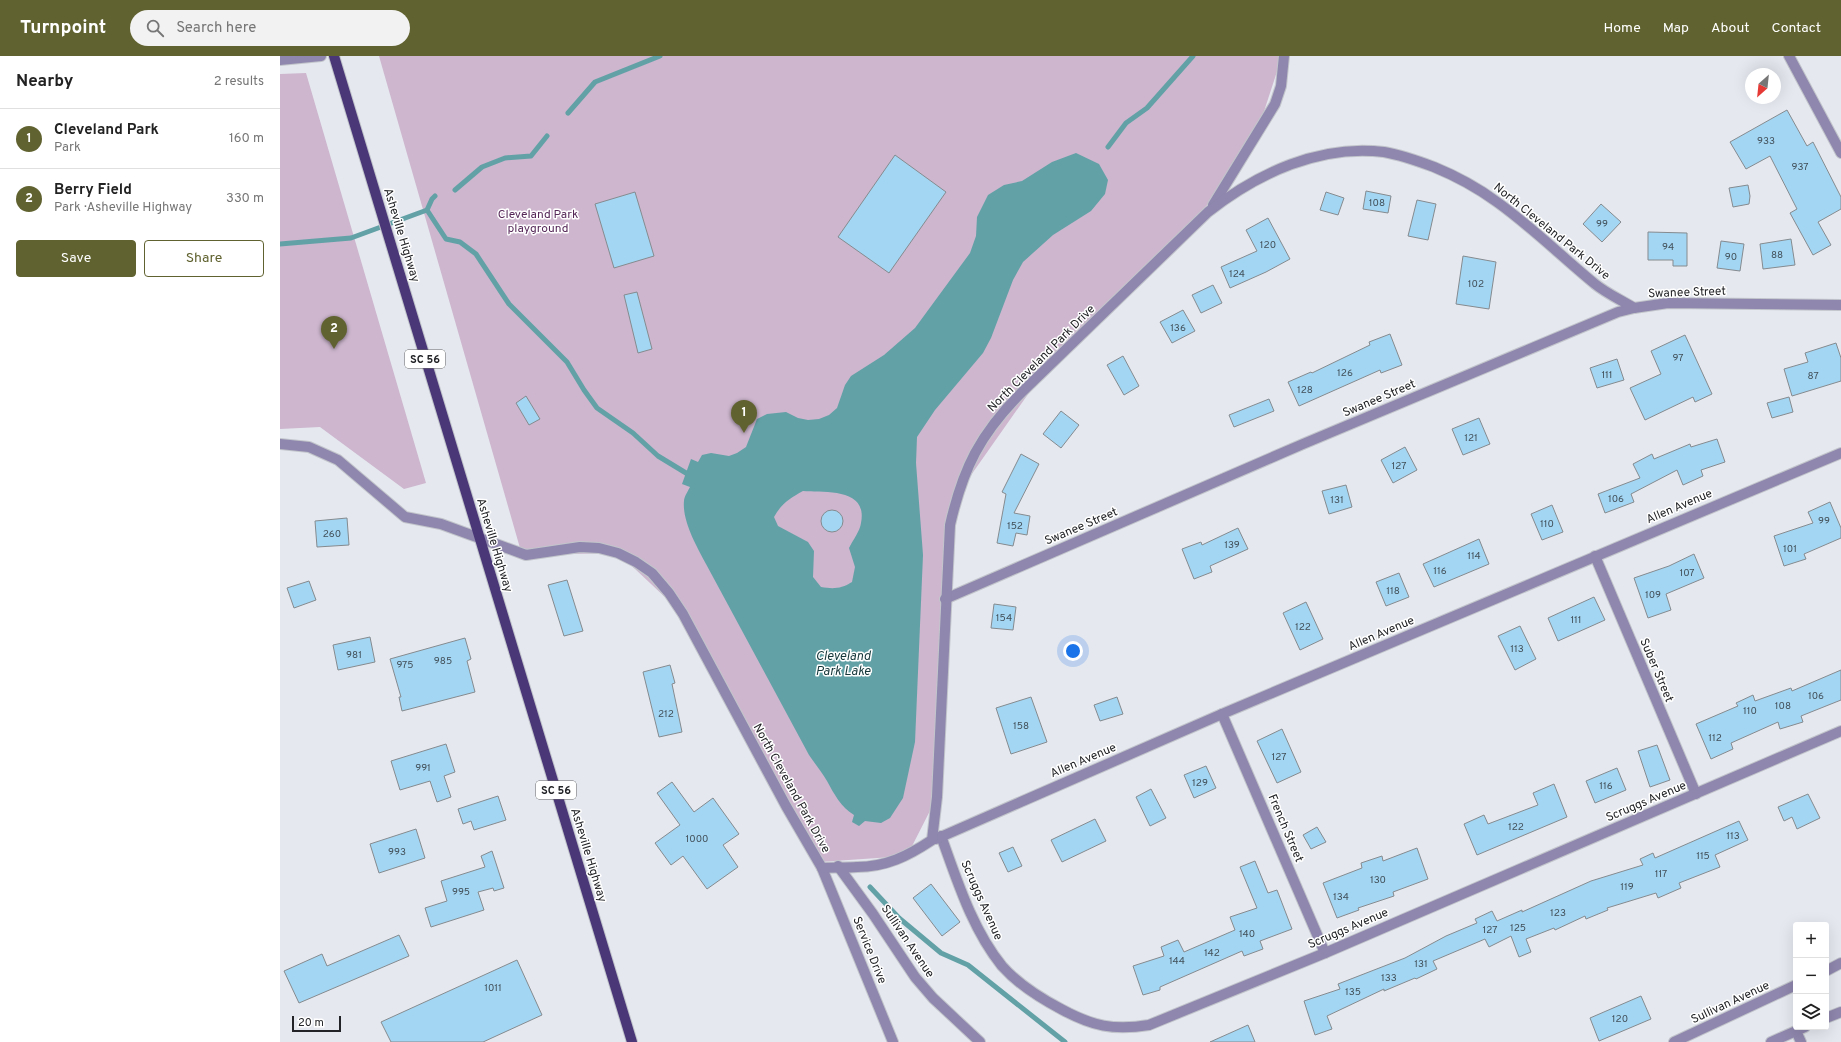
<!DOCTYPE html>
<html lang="en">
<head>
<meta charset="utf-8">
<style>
	body { margin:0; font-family:Overpass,sans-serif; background:#f2f2f2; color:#222 }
	.controls { position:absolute; right:12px; bottom:12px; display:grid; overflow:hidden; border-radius:4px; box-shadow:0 4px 16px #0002 }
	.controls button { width:36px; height:36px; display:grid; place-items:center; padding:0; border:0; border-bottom:1px solid #e0e0e0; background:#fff; color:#222; font:20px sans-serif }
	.compass { position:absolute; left:1465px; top:12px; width:36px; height:36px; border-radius:50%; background:#fff; box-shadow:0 4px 16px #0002; rotate:207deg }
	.scale { position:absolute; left:12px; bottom:10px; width:49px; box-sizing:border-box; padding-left:4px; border:2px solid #222326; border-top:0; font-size:11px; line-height:14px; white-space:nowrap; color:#222326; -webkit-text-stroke:3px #fff; paint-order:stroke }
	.you { position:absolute; left:793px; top:595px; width:14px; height:14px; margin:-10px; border:3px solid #fff; border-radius:50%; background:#1a73e8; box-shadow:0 0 0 6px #1a73e833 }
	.badge { display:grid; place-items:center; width:26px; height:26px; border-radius:50%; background:#60622f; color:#fff; font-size:13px; font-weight:700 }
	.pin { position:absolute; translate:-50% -33px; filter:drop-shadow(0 1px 2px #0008) }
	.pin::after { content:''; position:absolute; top:21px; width:14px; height:12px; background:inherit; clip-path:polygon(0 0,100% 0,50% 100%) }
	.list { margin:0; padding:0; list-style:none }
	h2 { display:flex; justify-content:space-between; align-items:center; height:52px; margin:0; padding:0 16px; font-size:17px }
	h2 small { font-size:13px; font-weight:400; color:#767676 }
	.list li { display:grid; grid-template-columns:26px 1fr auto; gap:12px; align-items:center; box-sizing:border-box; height:60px; padding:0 16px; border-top:1px solid #e0e0e0 }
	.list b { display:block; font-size:15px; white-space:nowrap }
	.list p { margin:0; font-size:13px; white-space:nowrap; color:#767676 }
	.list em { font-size:13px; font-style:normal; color:#767676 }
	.actions { display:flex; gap:8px; padding:12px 16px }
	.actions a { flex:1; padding:9px 0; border:1px solid #60622f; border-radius:4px; text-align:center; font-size:14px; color:#60622f }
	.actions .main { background:#60622f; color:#fff }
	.icon { flex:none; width:22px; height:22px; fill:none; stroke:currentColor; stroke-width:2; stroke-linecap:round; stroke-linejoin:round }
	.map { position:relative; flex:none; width:1561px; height:986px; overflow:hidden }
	header { display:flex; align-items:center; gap:24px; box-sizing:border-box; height:56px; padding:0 20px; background:#60622f; color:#fff }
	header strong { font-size:19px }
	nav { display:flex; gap:22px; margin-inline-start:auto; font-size:14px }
	.search { width:280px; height:36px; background:#f2f2f2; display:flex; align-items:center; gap:10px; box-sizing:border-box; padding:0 14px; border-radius:22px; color:#767676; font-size:15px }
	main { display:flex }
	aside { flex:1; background:#fff }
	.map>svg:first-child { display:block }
	.green { fill:#cdb6ce }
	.water { fill:#62a1a6; fill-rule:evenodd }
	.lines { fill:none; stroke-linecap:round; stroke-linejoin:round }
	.stream { stroke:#62a1a6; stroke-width:5 }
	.building { fill:#a3d6f3; stroke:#858b8f }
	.minor-casing { stroke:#c2c5cb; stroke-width:12 }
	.tertiary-casing { stroke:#c2c5cb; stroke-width:12 }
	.primary-casing { stroke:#c2c5cb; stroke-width:12 }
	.minor { stroke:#8f87ad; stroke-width:10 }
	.tertiary { stroke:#8f87ad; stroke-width:10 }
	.primary { stroke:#4a3778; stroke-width:10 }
	.labels { text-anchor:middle; stroke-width:3; stroke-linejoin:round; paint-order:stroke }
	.number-label { font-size:10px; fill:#425059 }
	.shield { fill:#fff; stroke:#646567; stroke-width:1 }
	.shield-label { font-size:11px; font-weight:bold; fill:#222326 }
	.park-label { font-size:12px; fill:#562959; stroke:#fff }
	.street-label { font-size:12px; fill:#222326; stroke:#fff }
	.water-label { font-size:13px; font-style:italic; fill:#16373a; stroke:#fff }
</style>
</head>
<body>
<header>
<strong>Turnpoint</strong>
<div class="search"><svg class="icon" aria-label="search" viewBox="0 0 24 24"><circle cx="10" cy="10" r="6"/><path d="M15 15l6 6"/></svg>Search here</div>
<nav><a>Home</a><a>Map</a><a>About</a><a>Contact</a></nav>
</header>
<main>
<aside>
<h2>Nearby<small>2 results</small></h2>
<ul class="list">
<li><span class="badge">1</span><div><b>Cleveland Park</b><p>Park</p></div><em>160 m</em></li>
<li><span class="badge">2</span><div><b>Berry Field</b><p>Park · Asheville Highway</p></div><em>330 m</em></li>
</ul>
<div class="actions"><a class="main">Save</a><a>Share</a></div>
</aside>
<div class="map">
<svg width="1561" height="986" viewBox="0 0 1561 986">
	<rect width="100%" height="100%" fill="#e5e8ef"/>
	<g class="green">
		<polygon points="99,0 1002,0 975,83 943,133 765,314 677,439 657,741 627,800 539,806 403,558 338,497 242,499"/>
		<polygon points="26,17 146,427 124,433 40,371 0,373 0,18"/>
	</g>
	<path class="water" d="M796,97L819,108L828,124L825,138L811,155L773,179L743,206L733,224L711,282L703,297L655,354L637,381L636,407L643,499L635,686L623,742L610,762L601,767L585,765L579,770L572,766L574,759C561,751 554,738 547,725C542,716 535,708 529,699L426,508C417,491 402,465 404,445C404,441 408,435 410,431L402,428L411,403L418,406L422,399L431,397L449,400L457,397L466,391L477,363L487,358L506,356L518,362L528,364L539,363L549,359L557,352L565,329L571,320L604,299L635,272L690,197L696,180L697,161L708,139L724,129L742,125L772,106ZM523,435C544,437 588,431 581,467C580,475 573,484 569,492L575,511L572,526C561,533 553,533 541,531L533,521L534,495L528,486L498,470L494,461C501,448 510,442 523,435Z"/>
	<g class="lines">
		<g class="stream">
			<polyline points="288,57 315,26 380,0"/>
			<polyline points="828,91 846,67 867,52 913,0"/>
			<polyline points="175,134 202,111 225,102 251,100 267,80"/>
			<polyline points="147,154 166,183 180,186 196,198 229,248 287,306 304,334 317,352 353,377 378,400 406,417"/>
			<polyline points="0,188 71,182 147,154 152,143 155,140"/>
			<polyline points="590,831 619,862 661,897 688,909 785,986"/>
		</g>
	</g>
	<g class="building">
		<polygon points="1507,54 1527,90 1533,86 1561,141 1561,153 1538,166 1551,189 1533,199 1510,157 1517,153 1490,100 1466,113 1450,86"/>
		<polygon points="615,99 666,136 609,217 558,181"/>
		<polygon points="1468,129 1470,140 1469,148 1453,151 1449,132"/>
		<polygon points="1086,135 1111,140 1108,157 1083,153"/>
		<polygon points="355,136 374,200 334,212 315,148"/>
		<polygon points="1046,136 1064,142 1058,159 1040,154"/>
		<polygon points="1137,144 1156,148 1148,184 1128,180"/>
		<polygon points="1321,148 1341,166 1322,186 1303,168"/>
		<polygon points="988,162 1010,203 986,216 950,232 941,211 977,195 966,174"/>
		<polygon points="1368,176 1407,177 1407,210 1393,210 1393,204 1368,204"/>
		<polygon points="1511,183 1515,209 1483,213 1480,188"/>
		<polygon points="1441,185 1464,188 1460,215 1437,212"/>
		<polygon points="1183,200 1216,206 1209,253 1176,248"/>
		<polygon points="933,229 942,247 921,257 912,239"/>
		<polygon points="357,236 372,293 358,297 344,239"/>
		<polygon points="903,254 915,275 892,287 880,266"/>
		<polygon points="1110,278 1122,309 1101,317 1100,314 1019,350 1008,326 1031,316 1032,317 1090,289 1089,286"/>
		<polygon points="1405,279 1432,338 1415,346 1413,341 1365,364 1350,332 1381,318 1371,295"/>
		<polygon points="1556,287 1561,302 1561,325 1512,340 1504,313 1528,306 1525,297"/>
		<polygon points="843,300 859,330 844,339 827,309"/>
		<polygon points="1337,303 1344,324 1317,332 1310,312"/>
		<polygon points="246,340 260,363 249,369 236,347"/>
		<polygon points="1509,341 1513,356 1492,362 1487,347"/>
		<polygon points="989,343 994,355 954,371 949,359"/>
		<polygon points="781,355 799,369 781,392 763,378"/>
		<polygon points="1199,362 1210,388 1183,399 1172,373"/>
		<polygon points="1437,383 1445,406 1421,414 1423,420 1403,429 1397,414 1351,438 1354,446 1325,457 1318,438 1360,422 1353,408 1372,398 1374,403 1410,388 1411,391"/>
		<polygon points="1125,391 1137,414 1113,427 1101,404"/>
		<polygon points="741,398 759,408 734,457 750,460 747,479 736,477 733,490 717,487 726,438 722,436"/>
		<polygon points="1066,429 1072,451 1049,458 1042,435"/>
		<polygon points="1550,446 1561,472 1561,482 1524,498 1526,503 1504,510 1494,480 1533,467 1528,456"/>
		<polygon points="1272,449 1283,476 1262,484 1251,458"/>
		<circle cx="552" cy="465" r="11"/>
		<polygon points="67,462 69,489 37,491 35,465"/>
		<polygon points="958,472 968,493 930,510 932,516 914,523 902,493 921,486 922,489"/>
		<polygon points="1199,483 1209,508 1154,531 1143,508"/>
		<polygon points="1414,498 1424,522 1386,538 1391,554 1368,562 1354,522 1389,510"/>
		<polygon points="1119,517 1129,541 1106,550 1096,526"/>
		<polygon points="287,524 303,575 284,580 268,529"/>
		<polygon points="29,525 36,544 14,552 7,532"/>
		<polygon points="1314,541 1325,564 1278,585 1268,562"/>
		<polygon points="1026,546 1043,583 1020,594 1003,557"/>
		<polygon points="714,548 736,551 733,574 711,572"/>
		<polygon points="1240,570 1256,603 1235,614 1218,580"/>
		<polygon points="90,581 95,606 58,614 53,589"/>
		<polygon points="185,582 191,603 187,605 195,636 122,655 119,641 121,641 110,603"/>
		<polygon points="390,609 395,627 392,628 402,676 379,681 363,616"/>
		<polygon points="1561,614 1561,644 1521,660 1523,666 1500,673 1498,666 1451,687 1453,693 1431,703 1416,668 1458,650 1456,647 1473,639 1475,645 1511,632 1512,635"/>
		<polygon points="751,641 767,686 731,698 716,652"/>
		<polygon points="837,641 843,658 820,665 814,649"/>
		<polygon points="1002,673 1021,716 997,727 977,685"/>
		<polygon points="166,688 175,716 164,720 171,741 157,746 150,725 120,734 111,705"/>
		<polygon points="1377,689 1390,724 1370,731 1358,695"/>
		<polygon points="926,710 936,732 914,742 904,719"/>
		<polygon points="1337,712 1346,734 1315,747 1306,725"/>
		<polygon points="392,726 414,756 433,742 459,778 443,789 458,811 427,833 403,800 391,809 375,787 400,769 377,737"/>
		<polygon points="1274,728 1287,761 1197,799 1184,768 1204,759 1208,768 1258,749 1253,737"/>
		<polygon points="871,733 886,762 870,770 856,741"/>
		<polygon points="1528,738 1540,762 1517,773 1512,761 1504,765 1498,751"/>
		<polygon points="218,740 226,764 194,774 191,765 183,768 178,753"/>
		<polygon points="815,763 826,785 782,806 771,784"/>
		<polygon points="1459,765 1468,784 1435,799 1440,811 1399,827 1401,832 1378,842 1376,837 1327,852 1328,854 1306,863 1305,860 1275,874 1274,872 1246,883 1251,896 1239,901 1231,880 1209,891 1205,883 1153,905 1157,913 1136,923 1135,922 1104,935 1104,933 1047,960 1052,973 1035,979 1024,945 1060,933 1058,928 1125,902 1166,880 1197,867 1195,863 1212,855 1217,865 1242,854 1242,856 1311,825 1363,809 1360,803 1373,797 1375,802"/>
		<polygon points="1037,771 1046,786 1031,793 1023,779"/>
		<polygon points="136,773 145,802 99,817 90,788"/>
		<polygon points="733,791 742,810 728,816 719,797"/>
		<polygon points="1137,792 1148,823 1113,836 1114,840 1078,852 1079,854 1057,862 1043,827 1082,812 1081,807 1102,800 1103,805"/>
		<polygon points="212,795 224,832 214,835 213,832 198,836 204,854 151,871 145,852 167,845 161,825 205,811 201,800"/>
		<polygon points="975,805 988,837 997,834 1012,873 980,885 983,893 964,900 962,895 880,931 880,934 863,939 853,910 884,900 881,891 898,884 904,896 955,874 950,861 977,852 960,811"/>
		<polygon points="651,828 680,866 662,880 633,842"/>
		<polygon points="119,879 129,900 19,947 4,915 42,898 47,910"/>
		<polygon points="237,904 262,959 203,986 111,986 101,966"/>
		<polygon points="1361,940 1371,963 1319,985 1310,962"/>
		<polygon points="968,969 975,986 930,986"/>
	</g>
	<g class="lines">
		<g class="minor-casing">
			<g id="minor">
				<polyline points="0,4 41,0"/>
				<polyline points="933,149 995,48 1001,30 1004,0"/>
				<polyline points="0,388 29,391 58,404 125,461 161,468 246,499 300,491 319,492 338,497 356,506 372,517 389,537 403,558 506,750 542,812 613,986"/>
				<polyline points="1315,500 1416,738"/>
				<polyline points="665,543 1023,388 1338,256 1354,252 1388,247 1561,249"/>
				<polyline points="942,658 1045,897"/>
				<path d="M661,780C677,824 692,873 722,910C738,928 760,942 781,953C812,970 834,975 869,969L1045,897L1561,675"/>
				<polyline points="656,783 942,658 1561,397"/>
				<polyline points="558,810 593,858 635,921 653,942 700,986"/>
				<path d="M542,812C554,811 565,812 577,811C606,811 628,800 652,784L657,741L670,469C683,412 700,378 742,336L928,156C978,117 1040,88 1104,96C1121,99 1138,105 1154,111C1176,120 1198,132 1217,146C1252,171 1282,201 1315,228C1326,237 1341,244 1354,252"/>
				<polyline points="1546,915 1561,907"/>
				<polyline points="1546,962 1561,956"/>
				<polyline points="1516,975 1521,986"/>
				<polyline points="1394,986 1516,929"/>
				<polyline points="1491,986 1525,971"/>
			</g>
		</g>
		<g class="tertiary-casing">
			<polyline id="tertiary" points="1509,0 1561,97"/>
		</g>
		<g class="primary-casing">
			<polyline id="primary" points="54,0 352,986"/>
		</g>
		<use href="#minor" class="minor"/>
		<use href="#tertiary" class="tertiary"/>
		<use href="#primary" class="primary"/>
	</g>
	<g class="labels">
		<g class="number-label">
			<text x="1486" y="88">933</text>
			<text x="1520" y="114">937</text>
			<text x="1097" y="150">108</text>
			<text x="1322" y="171">99</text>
			<text x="988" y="192">120</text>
			<text x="1388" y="194">94</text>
			<text x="1497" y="202">88</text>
			<text x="1451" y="204">90</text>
			<text x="957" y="221">124</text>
			<text x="1196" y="231">102</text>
			<text x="898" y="275">136</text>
			<text x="1398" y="305">97</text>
			<text x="1065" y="320">126</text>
			<text x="1327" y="322">111</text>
			<text x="1533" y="323">87</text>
			<text x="1025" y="337">128</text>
			<text x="1191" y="385">121</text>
			<text x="1119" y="413">127</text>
			<text x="1336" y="446">106</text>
			<text x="1057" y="447">131</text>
			<text x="1544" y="468">99</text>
			<text x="1267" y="471">110</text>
			<text x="735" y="473">152</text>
			<text x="52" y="481">260</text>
			<text x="952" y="492">139</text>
			<text x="1510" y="496">101</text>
			<text x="1194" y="503">114</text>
			<text x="1160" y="518">116</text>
			<text x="1407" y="520">107</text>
			<text x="1113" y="538">118</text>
			<text x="1373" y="542">109</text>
			<text x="724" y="565">154</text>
			<text x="1296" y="567">111</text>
			<text x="1023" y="574">122</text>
			<text x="1237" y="596">113</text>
			<text x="74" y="602">981</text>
			<text x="163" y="608">985</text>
			<text x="125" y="612">975</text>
			<text x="1536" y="643">106</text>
			<text x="1503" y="653">108</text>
			<text x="1470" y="658">110</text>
			<text x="386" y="661">212</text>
			<text x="741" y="673">158</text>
			<text x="1435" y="685">112</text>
			<text x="999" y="704">127</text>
			<text x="143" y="715">991</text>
			<text x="920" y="730">129</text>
			<text x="1326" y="733">116</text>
			<text x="1236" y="774">122</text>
			<text x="1453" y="783">113</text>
			<text x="417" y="786">1000</text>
			<text x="117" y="799">993</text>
			<text x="1423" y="803">115</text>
			<text x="1381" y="821">117</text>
			<text x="1098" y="827">130</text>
			<text x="1347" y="834">119</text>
			<text x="181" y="839">995</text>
			<text x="1061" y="844">134</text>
			<text x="1278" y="860">123</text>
			<text x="1238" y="875">125</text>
			<text x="1210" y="877">127</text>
			<text x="967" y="881">140</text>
			<text x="932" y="900">142</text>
			<text x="897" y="908">144</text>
			<text x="1141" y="911">131</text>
			<text x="1109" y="925">133</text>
			<text x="213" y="935">1011</text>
			<text x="1073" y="939">135</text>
			<text x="1340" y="966">120</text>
		</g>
		<g class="shield">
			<rect x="125" y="294" width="40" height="18" rx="3"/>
			<rect x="256" y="725" width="40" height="18" rx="3"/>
		</g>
		<g class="shield-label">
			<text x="145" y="307">SC 56</text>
			<text x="276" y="738">SC 56</text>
		</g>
		<g class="park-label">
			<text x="258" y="162">Cleveland Park<tspan x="258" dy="14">playground</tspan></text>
		</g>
		<g class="street-label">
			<text transform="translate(1272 175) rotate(39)" y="4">North Cleveland Park Drive</text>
			<text transform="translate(122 179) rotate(73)" y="4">Asheville Highway</text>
			<text transform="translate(1407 236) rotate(-2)" y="4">Swanee Street</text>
			<text transform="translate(761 302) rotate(-45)" y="4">North Cleveland Park Drive</text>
			<text transform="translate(1099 342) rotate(-23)" y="4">Swanee Street</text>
			<text transform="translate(1399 450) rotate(-23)" y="4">Allen Avenue</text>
			<text transform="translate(801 470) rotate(-23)" y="4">Swanee Street</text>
			<text transform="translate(215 489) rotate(73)" y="4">Asheville Highway</text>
			<text transform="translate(1101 577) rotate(-23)" y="4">Allen Avenue</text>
			<text transform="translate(1377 614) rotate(67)" y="4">Suber Street</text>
			<text transform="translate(803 704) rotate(-23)" y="4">Allen Avenue</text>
			<text transform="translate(512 732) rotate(61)" y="4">North Cleveland Park Drive</text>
			<text transform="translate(1366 745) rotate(-23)" y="4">Scruggs Avenue</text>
			<text transform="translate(1006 772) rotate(67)" y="4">French Street</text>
			<text transform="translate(309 799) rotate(73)" y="4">Asheville Highway</text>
			<text transform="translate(702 844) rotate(66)" y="4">Scruggs Avenue</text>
			<text transform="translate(1068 872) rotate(-23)" y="4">Scruggs Avenue</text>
			<text transform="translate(628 885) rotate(56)" y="4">Sullivan Avenue</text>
			<text transform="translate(590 894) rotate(68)" y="4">Service Drive</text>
			<text transform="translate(1450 946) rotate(-25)" y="4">Sullivan Avenue</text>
		</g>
		<g class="water-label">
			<text x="563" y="604">Cleveland<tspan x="563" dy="15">Park Lake</tspan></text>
		</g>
	</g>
</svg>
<div class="controls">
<button>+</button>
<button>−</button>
<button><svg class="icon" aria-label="layers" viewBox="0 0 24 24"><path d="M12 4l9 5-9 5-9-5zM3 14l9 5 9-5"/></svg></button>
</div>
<svg class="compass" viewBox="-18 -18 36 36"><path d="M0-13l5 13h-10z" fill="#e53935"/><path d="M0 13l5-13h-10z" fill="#767676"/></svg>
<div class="scale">20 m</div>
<div class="you"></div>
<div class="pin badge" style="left:464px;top:377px">1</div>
<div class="pin badge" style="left:54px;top:293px">2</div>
</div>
</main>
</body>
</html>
